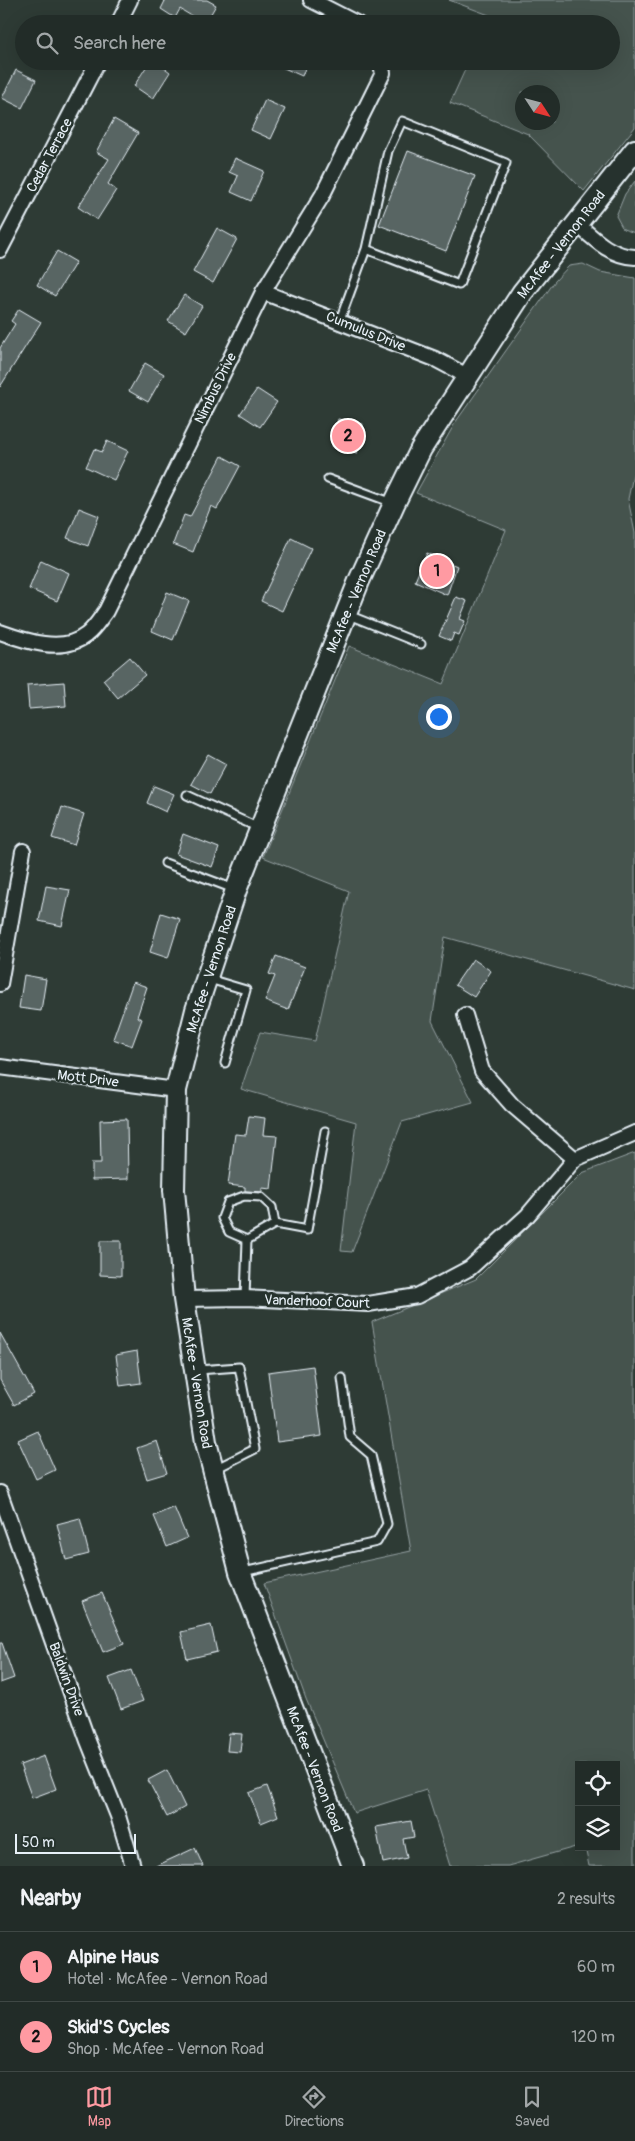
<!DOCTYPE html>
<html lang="en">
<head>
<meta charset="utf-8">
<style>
	body { margin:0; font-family:Pangolin,sans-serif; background:#2a3430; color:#f1f3f6 }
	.controls { position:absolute; right:15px; bottom:15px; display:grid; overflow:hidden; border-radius:0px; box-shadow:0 5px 20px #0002 }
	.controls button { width:45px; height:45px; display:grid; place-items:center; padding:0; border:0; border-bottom:1px solid #3f4845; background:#222c28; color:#f1f3f6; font:25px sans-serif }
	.compass { position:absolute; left:515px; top:85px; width:45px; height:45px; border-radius:50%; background:#222c28; box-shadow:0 5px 20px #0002; rotate:126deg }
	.scale { position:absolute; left:15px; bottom:12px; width:121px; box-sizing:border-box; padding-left:5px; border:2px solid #e8f1f8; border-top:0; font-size:14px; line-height:18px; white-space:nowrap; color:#e8f1f8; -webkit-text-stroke:4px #26332d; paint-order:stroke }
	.you { position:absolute; left:438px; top:716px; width:18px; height:18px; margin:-12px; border:4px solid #fff; border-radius:50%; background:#1a73e8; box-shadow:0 0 0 8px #1a73e833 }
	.badge { display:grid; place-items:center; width:32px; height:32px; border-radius:50%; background:#ff9aa2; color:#111; font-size:16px; font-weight:700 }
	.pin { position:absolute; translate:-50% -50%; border:2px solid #fff; box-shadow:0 1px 5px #0006 }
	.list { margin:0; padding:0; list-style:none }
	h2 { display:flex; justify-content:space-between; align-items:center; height:65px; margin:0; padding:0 20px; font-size:21px }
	h2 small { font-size:16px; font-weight:400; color:#a2a7a8 }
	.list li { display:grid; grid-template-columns:32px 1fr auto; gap:15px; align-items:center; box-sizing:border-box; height:70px; padding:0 20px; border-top:1px solid #3f4845 }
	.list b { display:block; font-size:19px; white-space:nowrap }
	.list p { margin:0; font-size:16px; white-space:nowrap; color:#a2a7a8 }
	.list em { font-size:16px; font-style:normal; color:#a2a7a8 }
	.icon { flex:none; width:28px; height:28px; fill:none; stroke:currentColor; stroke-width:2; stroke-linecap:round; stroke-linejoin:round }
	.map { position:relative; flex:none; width:635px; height:1866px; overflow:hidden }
	.search { position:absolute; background:#222c28; box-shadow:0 5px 20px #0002; left:15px; right:15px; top:15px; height:55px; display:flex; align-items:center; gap:12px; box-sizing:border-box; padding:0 18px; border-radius:28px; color:#a2a7a8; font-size:19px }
	.sheet { height:205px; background:#222c28 }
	nav { display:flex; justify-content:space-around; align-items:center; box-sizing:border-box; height:70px; border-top:1px solid #3f4845; background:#222c28; font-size:14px; color:#a2a7a8 }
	nav a { display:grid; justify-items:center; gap:2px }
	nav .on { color:#ff9aa2 }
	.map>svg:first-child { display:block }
	.green { fill:#45524e; stroke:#96a2a3; fill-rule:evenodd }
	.building { fill:#596563; stroke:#e8f1f8 }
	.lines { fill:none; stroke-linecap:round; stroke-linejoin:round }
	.lane-casing { stroke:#e8f1f8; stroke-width:11 }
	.street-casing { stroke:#e8f1f8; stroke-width:18 }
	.secondary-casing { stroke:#e8f1f8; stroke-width:24 }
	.lane { stroke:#26332d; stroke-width:7 }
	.street { stroke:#26332d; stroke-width:14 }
	.secondary { stroke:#26332d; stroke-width:20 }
	.labels { text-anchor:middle; stroke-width:5; stroke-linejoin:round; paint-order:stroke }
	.street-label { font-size:14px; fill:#e8f1f8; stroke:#26332d }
</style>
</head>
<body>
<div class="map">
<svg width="635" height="1866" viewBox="0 0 635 1866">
	<rect width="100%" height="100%" fill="#2e3b35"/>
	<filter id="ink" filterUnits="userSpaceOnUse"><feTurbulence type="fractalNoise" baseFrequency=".02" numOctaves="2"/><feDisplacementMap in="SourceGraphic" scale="10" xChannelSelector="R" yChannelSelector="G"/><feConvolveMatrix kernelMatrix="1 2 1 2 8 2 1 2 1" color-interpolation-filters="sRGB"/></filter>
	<g filter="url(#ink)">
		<g class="green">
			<path d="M449,0H635V127L584,191L528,134L450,103L469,61H611V24H485L489,15ZM522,92H552V122H522Z"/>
			<polygon points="635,181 635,233 623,229 616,216 625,194"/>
			<polygon points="583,264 600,272 635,278 635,466 628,499 635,533 635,990 445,937 432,1021 473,1102 402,1122 352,1252 341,1251 356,1122 241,1089 260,1032 315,1041 349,891 263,857 349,646 443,684 506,530 416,493 455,423 555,281 569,266"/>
			<polygon points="635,1153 635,1866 589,1866 585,1847 616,1847 616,1765 579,1765 579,1846 508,1866 450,1866 426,1790 354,1813 306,1699 264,1583 411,1551 372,1322 476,1279 582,1173"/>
		</g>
		<g class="building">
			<polygon points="163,0 207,0 216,5 205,24 180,9 175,18 161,9 165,1"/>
			<polygon points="150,61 155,61 170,72 153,99 134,86"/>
			<polygon points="268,61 308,61 302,76"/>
			<polygon points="16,70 36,80 22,108 2,98"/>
			<polygon points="265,100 285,109 271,139 251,130"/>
			<polygon points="114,119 138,133 108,184 116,190 97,220 78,207 109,159 96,152"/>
			<polygon points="408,151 475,176 446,251 379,225"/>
			<polygon points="235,158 264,171 251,201 231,192 238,176 229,172"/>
			<polygon points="217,228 237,239 213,283 193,272"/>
			<polygon points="57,251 76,262 55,296 37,285"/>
			<polygon points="184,295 202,306 186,332 168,321"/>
			<polygon points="19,309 41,322 0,387 0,348 15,324 11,321"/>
			<polygon points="145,363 164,374 148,402 129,391"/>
			<polygon points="257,389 277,402 260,427 240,414"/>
			<polygon points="338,419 363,424 357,453 332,447"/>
			<polygon points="107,441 128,451 114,480 86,467 94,449 102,452"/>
			<polygon points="222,456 240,466 217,509 211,506 193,552 173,544 184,515 190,517"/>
			<polygon points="79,508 99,516 88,546 67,538"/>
			<polygon points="291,538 311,548 282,611 261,601"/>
			<polygon points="427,553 457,566 447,595 415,581"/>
			<polygon points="41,560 69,573 57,601 29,589"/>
			<polygon points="167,592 189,601 173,640 152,631"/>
			<polygon points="456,597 467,601 460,619 465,621 459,635 454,633 451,641 439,636"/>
			<polygon points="130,657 145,675 118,698 103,680"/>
			<polygon points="64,682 66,706 29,709 27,685"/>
			<polygon points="208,754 226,764 210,794 191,784"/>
			<polygon points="154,786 174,794 166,812 147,803"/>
			<polygon points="62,807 84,814 74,845 52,838"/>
			<polygon points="183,834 219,848 212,867 176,854"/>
			<polygon points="46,886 70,890 62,926 39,921"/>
			<polygon points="161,913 180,919 168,958 150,952"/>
			<polygon points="276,956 305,967 288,1010 265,1001 275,976 269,974"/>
			<polygon points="473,959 491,971 474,997 455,985"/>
			<polygon points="24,975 46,979 41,1011 19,1008"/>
			<polygon points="133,982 147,987 137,1017 142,1019 132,1046 113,1039"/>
			<polygon points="249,1116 265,1118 263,1135 277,1136 271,1189 262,1188 262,1192 245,1191 245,1187 228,1185 235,1134 246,1135"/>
			<polygon points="127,1119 128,1179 92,1180 92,1163 101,1163 100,1120"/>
			<polygon points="100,1241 121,1241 121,1276 100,1275"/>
			<polygon points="0,1333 34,1394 14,1405 0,1380"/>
			<polygon points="137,1351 141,1383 120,1386 116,1355"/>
			<polygon points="313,1366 322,1436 277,1442 268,1372"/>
			<polygon points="38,1431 55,1470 36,1479 18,1440"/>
			<polygon points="157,1441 167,1473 147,1479 137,1448"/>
			<polygon points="174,1507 187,1538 167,1547 154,1516"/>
			<polygon points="80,1518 89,1554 66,1560 57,1524"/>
			<polygon points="102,1593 124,1644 103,1652 82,1601"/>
			<polygon points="211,1625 217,1652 187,1659 181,1632"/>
			<polygon points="0,1643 2,1643 14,1678 0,1683"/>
			<polygon points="131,1670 143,1701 121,1709 109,1678"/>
			<polygon points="229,1733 242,1734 240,1752 227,1751"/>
			<polygon points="44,1756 56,1789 32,1798 20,1765"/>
			<polygon points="167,1770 185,1807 167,1817 148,1780"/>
			<polygon points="267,1786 278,1816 261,1823 249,1793"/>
			<polygon points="411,1821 414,1837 403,1839 407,1858 383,1863 376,1827"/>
			<polygon points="195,1848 203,1866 156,1866"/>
		</g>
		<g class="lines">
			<g class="lane-casing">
				<g id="lane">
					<polyline points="340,320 366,249 459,285 506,163 402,121 388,151 366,249"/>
					<polyline points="328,479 393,503"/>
					<polyline points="346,614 421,644"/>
					<polyline points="187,795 259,828"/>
					<polyline points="165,863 234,889"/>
					<polyline points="209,979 246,990 225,1063"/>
					<polygon points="244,1196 261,1197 272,1207 275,1224 247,1240 229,1232 222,1218 228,1202"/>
					<polyline points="275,1224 307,1230 325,1131"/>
					<polyline points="245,1298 247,1240"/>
					<polyline points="198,1370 239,1367 255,1449 215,1469"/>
					<polyline points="243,1572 377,1542 387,1524 371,1455 350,1437 342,1378"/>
				</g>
			</g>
			<g class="street-casing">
				<g id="street">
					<polyline points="311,0 358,24"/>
					<polyline points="118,24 130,0"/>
					<path d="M576,223C594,239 610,256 635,257"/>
					<polyline points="0,250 98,61"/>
					<polyline points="263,292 435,359 467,376"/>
					<path d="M0,632C25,641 63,654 86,635C94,629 100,619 106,611L263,292L322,196L383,73L380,61"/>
					<polyline points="0,984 23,851"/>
					<polyline points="465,1015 482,1071 512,1105 575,1159"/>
					<polyline points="0,1067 176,1090"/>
					<polyline points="184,1299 245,1298 368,1304 417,1296 470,1268 527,1216 575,1159 635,1133"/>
					<polyline points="0,1493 88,1741 118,1816 133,1866"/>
				</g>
			</g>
			<g class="secondary-casing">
				<polyline id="secondary" points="353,1866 240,1572 206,1442 184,1299 174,1190 176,1090 196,1010 236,890 359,581 394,504 421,449 522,293 635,150"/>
			</g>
			<use href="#lane" class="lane"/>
			<use href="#street" class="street"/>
			<use href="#secondary" class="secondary"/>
		</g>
	</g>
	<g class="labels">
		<g class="street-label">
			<text transform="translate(49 155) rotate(-62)" y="5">Cedar Terrace</text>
			<text transform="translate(561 244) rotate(-52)" y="5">McAfee - Vernon Road</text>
			<text transform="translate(366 331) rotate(22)" y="5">Cumulus Drive</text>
			<text transform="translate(215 388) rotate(-64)" y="5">Nimbus Drive</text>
			<text transform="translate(356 591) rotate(-67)" y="5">McAfee - Vernon Road</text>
			<text transform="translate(211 969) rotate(-72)" y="5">McAfee - Vernon Road</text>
			<text transform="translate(88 1078) rotate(7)" y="5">Mott Drive</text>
			<text transform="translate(317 1301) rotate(2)" y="5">Vanderhoof Court</text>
			<text transform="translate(197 1383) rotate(81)" y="5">McAfee - Vernon Road</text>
			<text transform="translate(67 1679) rotate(70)" y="5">Baldwin Drive</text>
			<text transform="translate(315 1769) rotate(69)" y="5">McAfee - Vernon Road</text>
		</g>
	</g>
</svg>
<div class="controls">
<button><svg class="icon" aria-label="locate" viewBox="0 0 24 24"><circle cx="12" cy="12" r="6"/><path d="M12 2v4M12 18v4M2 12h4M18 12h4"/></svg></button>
<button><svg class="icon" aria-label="layers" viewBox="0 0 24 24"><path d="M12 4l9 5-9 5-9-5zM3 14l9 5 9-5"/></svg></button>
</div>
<svg class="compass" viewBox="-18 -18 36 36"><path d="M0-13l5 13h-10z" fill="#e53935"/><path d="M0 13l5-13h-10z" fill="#a2a7a8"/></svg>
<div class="scale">50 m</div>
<div class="you"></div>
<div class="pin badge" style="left:437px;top:571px">1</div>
<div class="pin badge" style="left:348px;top:436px">2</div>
<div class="search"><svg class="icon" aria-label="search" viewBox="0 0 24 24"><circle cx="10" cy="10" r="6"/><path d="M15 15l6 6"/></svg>Search here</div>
</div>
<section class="sheet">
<h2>Nearby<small>2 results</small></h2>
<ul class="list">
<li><span class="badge">1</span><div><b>Alpine Haus</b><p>Hotel · McAfee - Vernon Road</p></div><em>60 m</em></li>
<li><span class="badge">2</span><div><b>Skid'S Cycles</b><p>Shop · McAfee - Vernon Road</p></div><em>120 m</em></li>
</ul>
</section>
<nav>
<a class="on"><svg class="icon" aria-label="map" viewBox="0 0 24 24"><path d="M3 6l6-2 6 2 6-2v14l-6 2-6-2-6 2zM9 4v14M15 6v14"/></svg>Map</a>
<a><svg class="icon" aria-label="directions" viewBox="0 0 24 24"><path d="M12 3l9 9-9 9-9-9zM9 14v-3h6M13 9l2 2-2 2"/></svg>Directions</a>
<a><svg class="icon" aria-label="saved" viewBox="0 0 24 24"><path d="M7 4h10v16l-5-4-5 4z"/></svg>Saved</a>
</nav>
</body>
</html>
